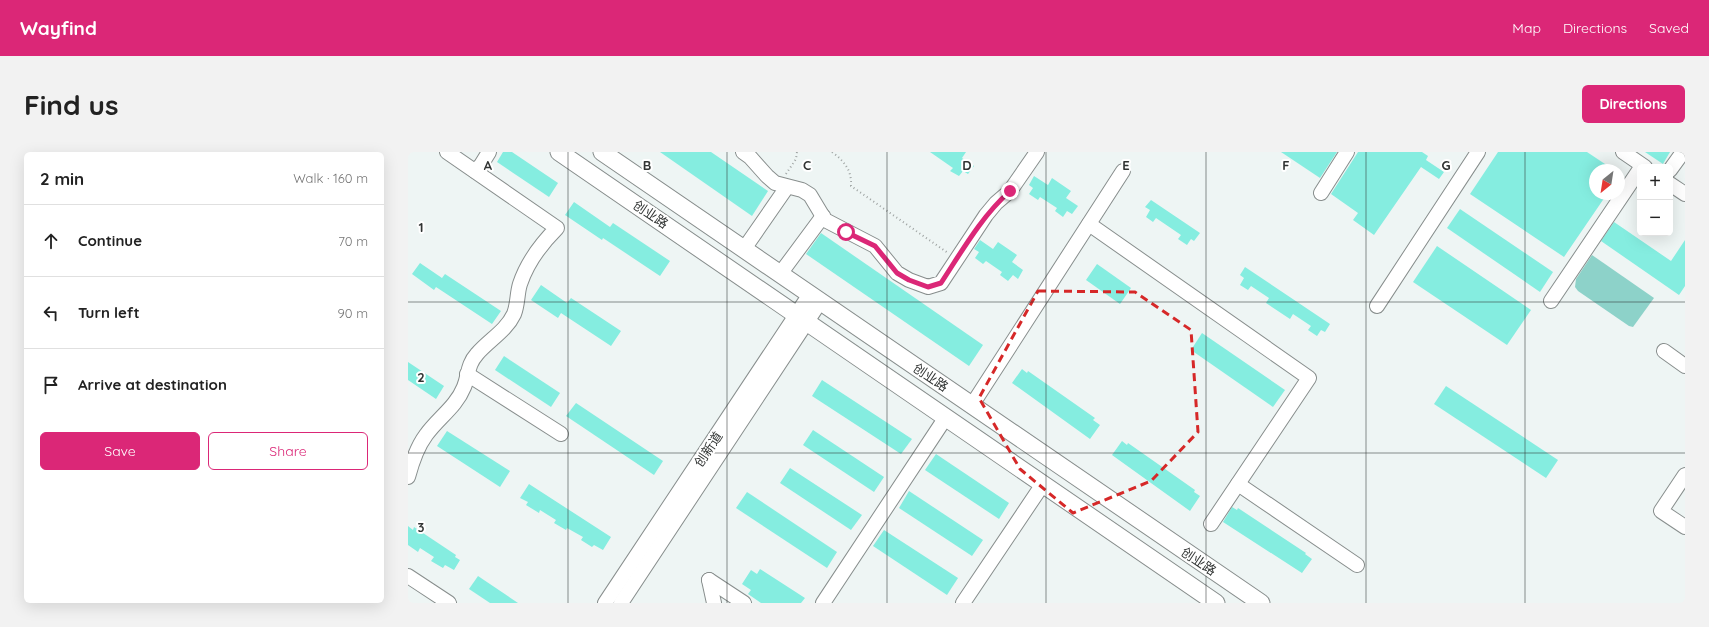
<!DOCTYPE html>
<html lang="en">
<head>
<meta charset="utf-8">
<style>
	body { margin:0; font-family:Quicksand,"Noto Sans SC",sans-serif; background:#f2f2f2; color:#222 }
	.controls { position:absolute; right:12px; top:12px; display:grid; overflow:hidden; border-radius:6px; box-shadow:0 4px 16px #0002 }
	.controls button { width:36px; height:36px; display:grid; place-items:center; padding:0; border:0; border-bottom:1px solid #e0e0e0; background:#fff; color:#222; font:20px sans-serif }
	.compass { position:absolute; left:1181px; top:12px; width:36px; height:36px; border-radius:50%; background:#fff; box-shadow:0 4px 16px #0002; rotate:210deg }
	.stop { position:absolute; width:12px; height:12px; margin:-9px; border:3px solid #db2777; border-radius:50%; background:#fff }
	.stop.end { background:#db2777; border-color:#fff; box-shadow:0 1px 4px #0008 }
	.list { margin:0; padding:0; list-style:none }
	h2 { display:flex; justify-content:space-between; align-items:center; height:52px; margin:0; padding:0 16px; font-size:17px }
	h2 small { font-size:13px; font-weight:400; color:#767676 }
	.list li { display:grid; grid-template-columns:26px 1fr auto; gap:12px; align-items:center; box-sizing:border-box; height:72px; padding:0 16px; border-top:1px solid #e0e0e0 }
	.list b { display:block; font-size:15px; white-space:nowrap }
	.list em { font-size:13px; font-style:normal; color:#767676 }
	.actions { display:flex; gap:8px; padding:12px 16px }
	.actions a { flex:1; padding:9px 0; border:1px solid #db2777; border-radius:6px; text-align:center; font-size:14px; color:#db2777 }
	.actions .main { background:#db2777; color:#fff }
	.icon { flex:none; width:22px; height:22px; fill:none; stroke:currentColor; stroke-width:2; stroke-linecap:round; stroke-linejoin:round }
	.map { position:relative; flex:none; width:1277px; height:451px; overflow:hidden; border-radius:6px }
	header { display:flex; align-items:center; gap:24px; box-sizing:border-box; height:56px; padding:0 20px; background:#db2777; color:#fff }
	header strong { font-size:19px }
	nav { display:flex; gap:22px; margin-inline-start:auto; font-size:14px }
	.intro { display:flex; align-items:center; justify-content:space-between; box-sizing:border-box; height:96px; padding:0 24px }
	h1 { margin:0; font-size:28px }
	.button { padding:10px 18px; border-radius:6px; background:#db2777; color:#fff; font-size:14px; font-weight:700 }
	main { display:flex; gap:24px; padding:0 24px }
	aside { flex:1; background:#fff; border-radius:6px; box-shadow:0 4px 16px #0002 }
	.map>svg:first-child { display:block }
	.green { fill:#8dd2c9 }
	.building { fill:#85ede0 }
	.lines { fill:none; stroke-linecap:round; stroke-linejoin:round }
	.minor-casing { stroke:#888e8d; stroke-width:16 }
	.major-casing { stroke:#888e8d; stroke-width:19 }
	.path { stroke:#9ea3a2; stroke-width:2; stroke-dasharray:1 3; stroke-linecap:butt }
	.minor { stroke:#fff; stroke-width:14 }
	.major { stroke:#fff; stroke-width:17 }
	.route { stroke:#db2777; stroke-width:5 }
	.marked { fill:none; stroke:#d62828; stroke-width:3; stroke-dasharray:8 5; stroke-linejoin:round }
	.grid { fill:none; stroke:#313433; stroke-width:1; stroke-opacity:0.55 }
	.labels { text-anchor:middle; stroke-width:4; stroke-linejoin:round; paint-order:stroke }
	.street-label { font-size:13px; fill:#313433; stroke:#fff }
	.grid-label { font-size:13px; text-anchor:middle; font-weight:bold; fill:#313433; stroke:#fff; stroke-width:4; stroke-linejoin:round; paint-order:stroke }
</style>
</head>
<body>
<header>
<strong>Wayfind</strong>
<nav><a>Map</a><a>Directions</a><a>Saved</a></nav>
</header>
<div class="intro"><h1>Find us</h1><a class="button">Directions</a></div>
<main>
<aside>
<h2>2 min<small>Walk · 160 m</small></h2>
<ul class="list">
<li><svg class="icon" aria-label="ahead" viewBox="0 0 24 24"><path d="M12 20V5M6 11l6-6 6 6"/></svg><div><b>Continue</b></div><em>70 m</em></li>
<li><svg class="icon" aria-label="left" viewBox="0 0 24 24"><path d="M17 20v-9H6M10 6l-5 5 5 5"/></svg><div><b>Turn left</b></div><em>90 m</em></li>
<li><svg class="icon" aria-label="arrive" viewBox="0 0 24 24"><path d="M6 21V4h12l-3 4 3 4H6"/></svg><div><b>Arrive at destination</b></div></li>
</ul>
<div class="actions"><a class="main">Save</a><a>Share</a></div>
</aside>
<div class="map">
<svg width="1277" height="451" viewBox="0 0 1277 451">
	<rect width="100%" height="100%" fill="#eef5f4"/>
	<polygon class="green" points="1184,103 1246,146 1225,175 1221,174 1170,139 1167,135 1168,127"/>
	<g class="building">
		<polygon points="95,0 104,0 150,31 141,45 89,10"/>
		<polygon points="252,0 303,0 360,39 344,64"/>
		<polygon points="522,0 558,0 554,6 566,14 560,22 555,19 551,24 542,19 545,16"/>
		<polygon points="873,0 929,0 912,26"/>
		<polygon points="950,0 1014,0 1020,4 1018,8 1036,20 1031,27 1013,15 966,83 945,68 950,61 923,42"/>
		<polygon points="1090,0 1179,0 1206,18 1187,18 1187,42 1199,42 1156,105 1062,42"/>
		<polygon points="1237,0 1262,0 1255,12"/>
		<polygon points="626,24 640,33 644,26 663,39 658,46 670,54 664,62 659,59 655,65 647,59 649,56 632,45 630,48 621,42 625,36 621,33"/>
		<polygon points="743,48 792,81 786,89 783,87 779,93 770,87 773,83 748,66 745,70 738,65 742,58 737,55"/>
		<polygon points="166,50 202,75 205,71 262,109 252,124 195,86 194,88 157,63"/>
		<polygon points="1052,57 1145,120 1132,140 1039,76"/>
		<polygon points="1206,70 1263,109 1277,88 1277,134 1271,143 1193,89"/>
		<polygon points="413,81 575,193 561,214 398,102"/>
		<polygon points="572,88 585,97 590,90 609,103 604,110 615,118 610,127 605,123 600,129 592,123 594,120 578,109 575,112 567,106 571,100 566,97"/>
		<polygon points="1029,94 1123,158 1099,193 1005,130"/>
		<polygon points="12,111 34,126 37,122 93,159 84,172 28,135 26,138 4,122"/>
		<polygon points="689,112 723,136 712,152 678,128"/>
		<polygon points="837,115 922,172 917,180 913,178 909,184 900,178 903,174 885,162 882,167 858,151 861,146 843,134 840,138 832,133 836,126 832,123"/>
		<polygon points="133,133 159,151 163,146 213,179 203,194 153,161 150,166 123,148"/>
		<polygon points="794,181 877,238 865,255 783,198"/>
		<polygon points="96,204 152,241 143,255 87,218"/>
		<polygon points="0,210 36,234 28,247 0,228"/>
		<polygon points="614,217 619,221 620,219 687,266 685,268 692,273 682,287 604,231"/>
		<polygon points="414,228 504,287 493,302 404,244"/>
		<polygon points="1038,234 1150,308 1138,326 1026,252"/>
		<polygon points="168,251 255,309 246,323 158,264"/>
		<polygon points="405,278 476,325 466,340 395,293"/>
		<polygon points="39,279 102,319 92,335 29,294"/>
		<polygon points="714,289 719,293 720,291 787,338 786,340 792,344 782,359 704,303"/>
		<polygon points="528,302 601,351 591,367 517,318"/>
		<polygon points="382,316 454,363 443,378 372,331"/>
		<polygon points="121,332 203,385 195,398 186,393 184,395 173,388 175,385 159,376 158,378 146,371 148,368 132,358 131,361 118,353 120,350 112,346"/>
		<polygon points="501,339 575,388 564,404 491,356"/>
		<polygon points="339,340 429,400 419,416 328,356"/>
		<polygon points="824,355 829,358 830,356 898,401 897,402 904,407 894,421 815,370"/>
		<polygon points="0,374 5,378 6,375 48,403 47,405 52,408 46,418 37,413 35,416 23,409 26,405 12,396 10,400 0,393"/>
		<polygon points="476,378 550,426 539,443 465,394"/>
		<polygon points="352,417 397,446 393,451 353,451 340,442 343,438 334,432 343,418 349,422"/>
		<polygon points="70,424 110,451 82,451 61,437"/>
	</g>
	<g class="lines">
		<g class="minor-casing">
			<g id="minor">
				<polyline points="335,0 342,5 359,24 367,31 394,38 402,43 417,68 467,94 489,121 501,128 520,135 533,131 578,63 588,51 602,39 629,0"/>
				<polyline points="1215,0 1237,15"/>
				<polyline points="1262,18 1275,0"/>
				<polyline points="67,19 73,13 81,0"/>
				<polyline points="1262,32 1277,42"/>
				<polyline points="913,41 939,0"/>
				<polyline points="681,72 901,226 803,372"/>
				<polyline points="336,97 379,35"/>
				<polyline points="372,122 415,64"/>
				<polyline points="1143,149 1232,17"/>
				<polyline points="969,154 1070,0"/>
				<polyline points="1256,199 1277,214"/>
				<polyline points="59,222 153,282"/>
				<polyline points="564,253 715,19"/>
				<polyline points="1277,323 1253,359 1277,375"/>
				<path d="M0,325C4,310 9,295 18,283C30,266 48,255 56,235C61,223 59,213 69,202C81,188 98,179 106,162C110,152 109,141 112,132C119,111 133,92 149,76L39,0"/>
				<polyline points="830,332 949,413"/>
				<polyline points="0,424 41,451"/>
				<polyline points="301,428 336,451"/>
				<polyline points="301,428 306,451"/>
				<polyline points="197,451 402,142"/>
				<polyline points="213,451 412,150"/>
				<polyline points="415,451 538,265"/>
				<polyline points="555,451 635,332"/>
			</g>
		</g>
		<g class="major-casing">
			<g id="major">
				<polyline points="151,0 808,451"/>
				<polyline points="194,0 853,451"/>
			</g>
		</g>
		<g class="path">
			<path d="M424,0C436,9 444,18 443,34L540,101"/>
			<polyline points="378,22 388,7 389,0"/>
		</g>
		<use href="#minor" class="minor"/>
		<use href="#major" class="major"/>
	</g>
	<g class="lines">
		<path class="route" d="M438,80L467,94L489,121L501,128L520,135L533,131C554,99 573,65 602,39"/>
	</g>
	<path class="marked" d="M630,139L727,140L783,178L790,280L743,329L665,361L612,317L571,246Z"/>
	<path class="grid" d="M160,0V451M319,0V451M479,0V451M638,0V451M798,0V451M958,0V451M1117,0V451M0,150H1277M0,301H1277"/>
	<g class="labels">
		<g class="street-label">
			<text transform="translate(243 62) rotate(34)" y="5">创业路</text>
			<text transform="translate(523 225) rotate(34)" y="5">创业路</text>
			<text transform="translate(300 297) rotate(-56)" y="5">创新道</text>
			<text transform="translate(791 409) rotate(34)" y="5">创业路</text>
		</g>
	</g>
	<g class="grid-label">
		<text x="80" y="18">A</text>
		<text x="239" y="18">B</text>
		<text x="399" y="18">C</text>
		<text x="559" y="18">D</text>
		<text x="718" y="18">E</text>
		<text x="878" y="18">F</text>
		<text x="1038" y="18">G</text>
		<text x="13" y="80">1</text>
		<text x="13" y="230">2</text>
		<text x="13" y="380">3</text>
	</g>
</svg>
<div class="controls">
<button>+</button>
<button>−</button>
</div>
<svg class="compass" viewBox="-18 -18 36 36"><path d="M0-13l5 13h-10z" fill="#e53935"/><path d="M0 13l5-13h-10z" fill="#767676"/></svg>
<div class="stop" style="left:438px;top:80px"></div>
<div class="stop end" style="left:602px;top:39px"></div>
</div>
</main>
</body>
</html>
